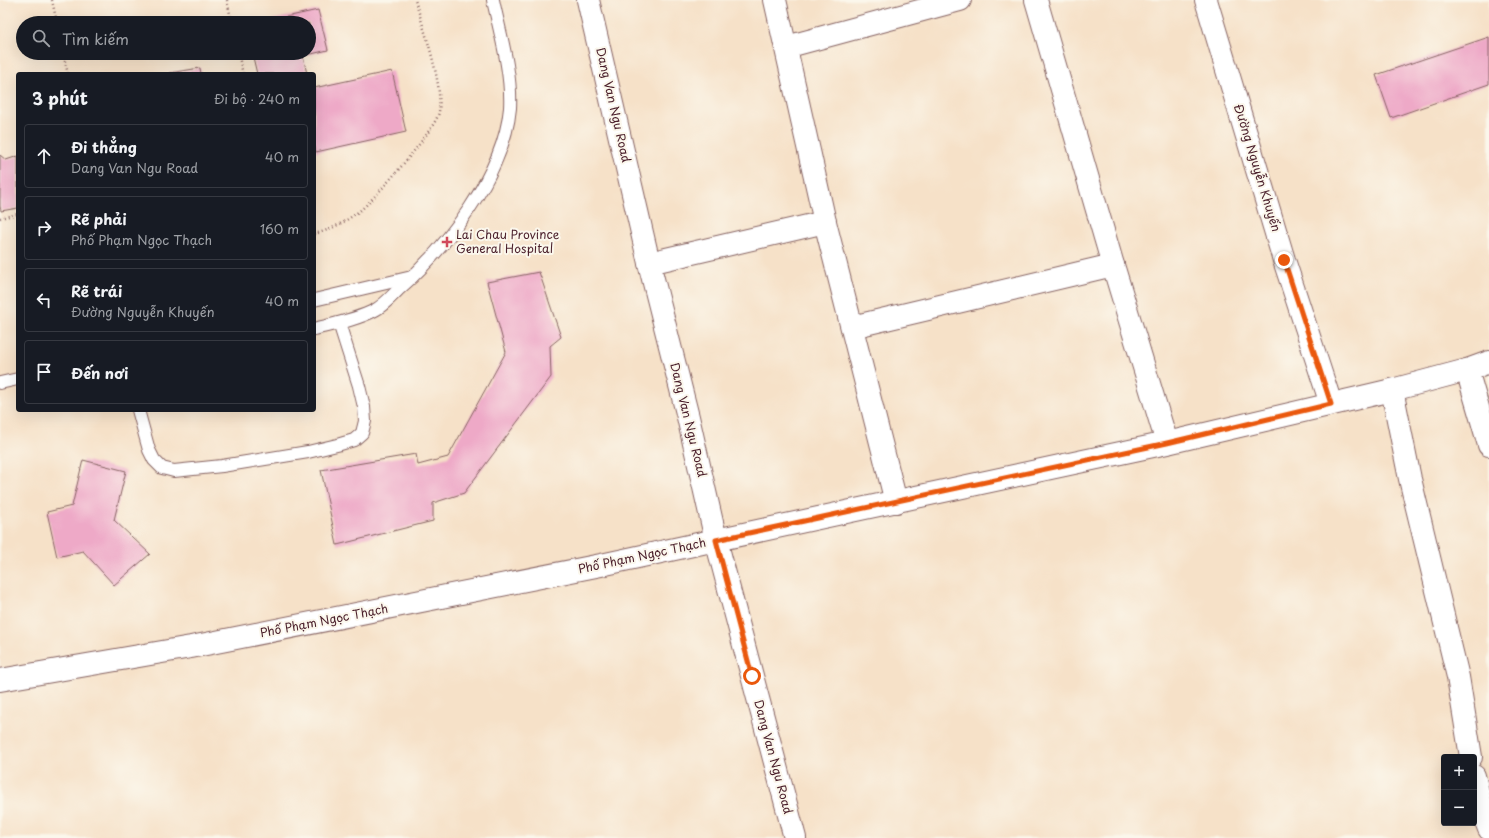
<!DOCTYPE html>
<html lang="vi">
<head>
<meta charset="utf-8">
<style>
	body { margin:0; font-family:"Playpen Sans",sans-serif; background:#242831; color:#f1f3f6 }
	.controls { position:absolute; right:12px; bottom:12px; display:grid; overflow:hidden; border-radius:4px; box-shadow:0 4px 16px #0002 }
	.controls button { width:36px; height:36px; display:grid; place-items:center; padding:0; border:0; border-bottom:1px solid #363941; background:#171b24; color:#f1f3f6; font:20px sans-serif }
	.stop { position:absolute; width:12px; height:12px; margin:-9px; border:3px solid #ea580c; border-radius:50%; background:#fff }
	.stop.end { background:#ea580c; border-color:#fff; box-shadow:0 1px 4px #0008 }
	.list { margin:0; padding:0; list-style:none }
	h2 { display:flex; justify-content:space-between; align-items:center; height:52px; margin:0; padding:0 16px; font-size:17px }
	h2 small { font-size:13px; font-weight:400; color:#9ea1a6 }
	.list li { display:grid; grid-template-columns:26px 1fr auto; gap:12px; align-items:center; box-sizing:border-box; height:64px; margin:0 8px 8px; padding:0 8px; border:1px solid #363941; border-radius:4px }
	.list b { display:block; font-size:15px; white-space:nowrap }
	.list p { margin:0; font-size:13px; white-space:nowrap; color:#9ea1a6 }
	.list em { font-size:13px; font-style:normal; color:#9ea1a6 }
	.icon { flex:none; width:22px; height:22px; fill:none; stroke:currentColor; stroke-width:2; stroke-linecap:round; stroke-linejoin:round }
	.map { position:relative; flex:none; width:1489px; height:838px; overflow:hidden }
	.search { position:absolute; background:#171b24; box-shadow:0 4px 16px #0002; left:16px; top:16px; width:300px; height:44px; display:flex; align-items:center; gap:10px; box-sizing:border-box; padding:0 14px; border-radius:22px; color:#9ea1a6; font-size:15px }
	.panel { position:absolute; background:#171b24; box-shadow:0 4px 16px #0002; left:16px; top:72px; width:300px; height:340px; border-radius:4px }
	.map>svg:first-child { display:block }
	.building { fill:#eea9c7 }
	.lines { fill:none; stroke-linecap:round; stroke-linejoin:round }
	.lane-casing { stroke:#866362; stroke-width:14 }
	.street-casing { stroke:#866362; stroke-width:24 }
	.secondary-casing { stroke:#866362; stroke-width:24 }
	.path { stroke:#866362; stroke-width:2.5; stroke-dasharray:1 3; stroke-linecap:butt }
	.lane { stroke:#fff; stroke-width:12 }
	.street { stroke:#fff; stroke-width:22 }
	.secondary { stroke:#fff; stroke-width:22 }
	.route { stroke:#ea580c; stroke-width:5 }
	.poi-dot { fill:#d1495b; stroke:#fbf7ec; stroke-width:1.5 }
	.labels { text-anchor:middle; stroke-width:4; stroke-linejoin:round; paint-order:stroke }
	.street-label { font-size:12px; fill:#4a1f2b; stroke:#fbf7ec }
	.poi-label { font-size:12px; fill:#4a1f2b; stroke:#fbf7ec; text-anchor:start }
</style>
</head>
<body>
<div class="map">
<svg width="1489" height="838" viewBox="0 0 1489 838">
	<rect width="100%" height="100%" fill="#fbf7ec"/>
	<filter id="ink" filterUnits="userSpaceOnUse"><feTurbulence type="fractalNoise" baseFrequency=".025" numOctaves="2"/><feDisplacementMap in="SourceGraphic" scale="8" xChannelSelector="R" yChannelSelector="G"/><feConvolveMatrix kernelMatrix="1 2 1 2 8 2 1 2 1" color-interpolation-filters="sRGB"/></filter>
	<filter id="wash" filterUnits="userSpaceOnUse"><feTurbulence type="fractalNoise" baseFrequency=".012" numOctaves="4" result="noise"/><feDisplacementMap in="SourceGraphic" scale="16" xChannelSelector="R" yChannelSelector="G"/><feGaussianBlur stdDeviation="0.9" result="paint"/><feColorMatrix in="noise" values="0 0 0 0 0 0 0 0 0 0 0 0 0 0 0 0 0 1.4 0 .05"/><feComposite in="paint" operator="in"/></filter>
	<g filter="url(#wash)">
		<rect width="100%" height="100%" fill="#f6e1c8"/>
		<g id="blocks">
			<g class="building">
				<polygon points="318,10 328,50 303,56 307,74 257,74 252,53 309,53 309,23 263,22"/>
				<polygon points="1489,37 1489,84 1391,118 1376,75"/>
				<polygon points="200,68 201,74 169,74 169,73"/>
				<polygon points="392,71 406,132 316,152 314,144 314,88"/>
				<polygon points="0,155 6,160 18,156 18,208 1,211 0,206"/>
				<polygon points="539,272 561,337 550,346 551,377 464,493 433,503 433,521 337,545 321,470 416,454 418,465 448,457 506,352 487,282"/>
				<polygon points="83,460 126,471 114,520 150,554 114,585 83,551 57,557 47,512 72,506"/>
			</g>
		</g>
	</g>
	<g filter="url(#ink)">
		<use href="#blocks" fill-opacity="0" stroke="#866362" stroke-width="1"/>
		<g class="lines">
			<g class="lane-casing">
				<g id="lane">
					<polyline points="314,300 412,277"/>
					<path d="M314,329C334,324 356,320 375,310C383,306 391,297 398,290C446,248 504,174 510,108C512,73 500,33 493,0"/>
					<polyline points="0,383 18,379"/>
					<polyline points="138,410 149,450 154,460 162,468 174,471 222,466 308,452 337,445 354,440 362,433 365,421 364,407 359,386 339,323"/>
				</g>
			</g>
			<g class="street-casing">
				<g id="street">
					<polyline points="775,0 825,222 896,502"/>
					<polyline points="1036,0 1113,265 1167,443"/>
					<polyline points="1206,0 1284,260 1331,404"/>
					<polyline points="786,47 960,0"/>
					<polyline points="649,263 825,222"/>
					<polyline points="852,327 1113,265"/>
					<polyline points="1467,370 1489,445"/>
					<polyline points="1392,390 1410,479 1458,677 1471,757"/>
					<polyline points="0,680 191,647 601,565 716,540 1167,443 1392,390 1467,370 1489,362"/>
					<polyline points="1474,776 1484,816 1489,829"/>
				</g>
			</g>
			<g class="secondary-casing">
				<polyline id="secondary" points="588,0 649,263 688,417 716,540 795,838"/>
			</g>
			<g class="path">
				<polyline points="52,0 57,23"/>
				<polyline points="227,0 232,23"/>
				<polyline points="63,53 68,74"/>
				<polyline points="238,53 243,74"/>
				<polyline points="0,218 18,214"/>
				<path d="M314,234C332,230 348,220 362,209C376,197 437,128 439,112C443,83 424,30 415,0"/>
			</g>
			<use href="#lane" class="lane"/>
			<use href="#street" class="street"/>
			<use href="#secondary" class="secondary"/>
		</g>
	</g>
	<g class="lines" filter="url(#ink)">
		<polyline class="route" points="752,676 716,540 1167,443 1331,404 1284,260"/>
	</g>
	<path class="poi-dot" d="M445 236h4v4h4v4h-4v4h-4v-4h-4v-4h4z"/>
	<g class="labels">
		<g class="street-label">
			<text transform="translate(613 105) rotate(77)" y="4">Dang Van Ngu Road</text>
			<text transform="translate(1257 168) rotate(73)" y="4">Đường Nguyễn Khuyến</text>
			<text transform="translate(688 420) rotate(76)" y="4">Dang Van Ngu Road</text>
			<text transform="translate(642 556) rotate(-12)" y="4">Phố Phạm Ngọc Thạch</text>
			<text transform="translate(324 621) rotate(-11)" y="4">Phố Phạm Ngọc Thạch</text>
			<text transform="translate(773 757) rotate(75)" y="4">Dang Van Ngu Road</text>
		</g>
		<g class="poi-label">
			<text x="456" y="239">Lai Chau Province<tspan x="456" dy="14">General Hospital</tspan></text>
		</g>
	</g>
</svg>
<div class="controls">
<button>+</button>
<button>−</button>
</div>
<div class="stop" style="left:752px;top:676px"></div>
<div class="stop end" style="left:1284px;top:260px"></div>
<div class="search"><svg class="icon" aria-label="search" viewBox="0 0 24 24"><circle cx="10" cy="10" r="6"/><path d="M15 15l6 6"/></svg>Tìm kiếm</div>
<section class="panel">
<h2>3 phút<small>Đi bộ · 240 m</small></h2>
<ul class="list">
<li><svg class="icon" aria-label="ahead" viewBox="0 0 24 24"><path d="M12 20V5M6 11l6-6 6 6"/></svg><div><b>Đi thẳng</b><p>Dang Van Ngu Road</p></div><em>40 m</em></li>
<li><svg class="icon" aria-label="right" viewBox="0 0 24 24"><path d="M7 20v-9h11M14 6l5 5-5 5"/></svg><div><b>Rẽ phải</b><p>Phố Phạm Ngọc Thạch</p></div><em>160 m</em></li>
<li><svg class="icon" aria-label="left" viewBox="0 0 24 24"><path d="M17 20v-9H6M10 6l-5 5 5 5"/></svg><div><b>Rẽ trái</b><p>Đường Nguyễn Khuyến</p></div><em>40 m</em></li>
<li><svg class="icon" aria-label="arrive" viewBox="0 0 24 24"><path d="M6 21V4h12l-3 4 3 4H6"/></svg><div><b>Đến nơi</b></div></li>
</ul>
</section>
</div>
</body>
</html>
